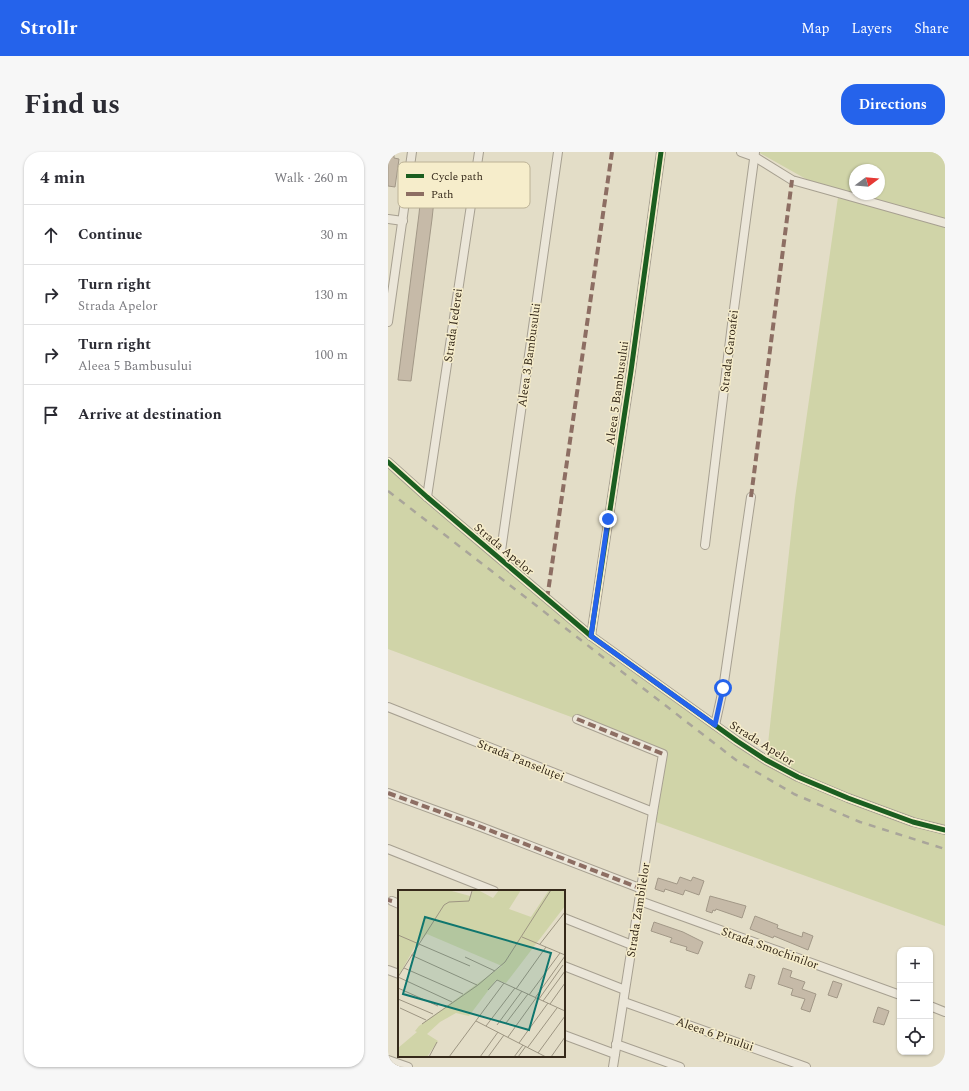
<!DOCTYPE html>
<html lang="en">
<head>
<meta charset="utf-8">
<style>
	body { margin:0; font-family:Spectral,serif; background:#f7f7f7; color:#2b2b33 }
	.controls { position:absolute; right:12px; bottom:12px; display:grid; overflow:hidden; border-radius:8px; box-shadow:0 1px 3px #0004 }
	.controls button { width:36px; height:36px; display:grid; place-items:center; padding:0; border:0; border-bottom:1px solid #e1e1e2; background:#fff; color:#2b2b33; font:20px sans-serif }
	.compass { position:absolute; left:461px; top:12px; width:36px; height:36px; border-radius:50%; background:#fff; box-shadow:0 1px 3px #0004; rotate:74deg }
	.stop { position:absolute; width:12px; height:12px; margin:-9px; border:3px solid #2563eb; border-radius:50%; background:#fff }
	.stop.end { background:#2563eb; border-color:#fff; box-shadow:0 1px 4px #0008 }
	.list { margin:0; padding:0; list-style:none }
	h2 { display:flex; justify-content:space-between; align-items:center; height:52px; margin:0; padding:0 16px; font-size:17px }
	h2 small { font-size:13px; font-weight:400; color:#7c7c81 }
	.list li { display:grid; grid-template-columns:26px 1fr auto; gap:12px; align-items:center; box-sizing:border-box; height:60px; padding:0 16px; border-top:1px solid #e1e1e2 }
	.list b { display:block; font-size:15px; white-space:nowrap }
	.list p { margin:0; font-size:13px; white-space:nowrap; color:#7c7c81 }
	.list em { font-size:13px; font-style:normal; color:#7c7c81 }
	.icon { flex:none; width:22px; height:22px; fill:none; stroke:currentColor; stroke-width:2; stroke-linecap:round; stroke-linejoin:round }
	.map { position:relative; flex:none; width:557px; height:915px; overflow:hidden; border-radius:16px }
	header { display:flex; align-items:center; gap:24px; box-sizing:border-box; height:56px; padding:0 20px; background:#2563eb; color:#fff }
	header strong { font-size:19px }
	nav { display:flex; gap:22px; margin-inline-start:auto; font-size:14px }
	.intro { display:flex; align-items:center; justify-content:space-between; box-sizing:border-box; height:96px; padding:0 24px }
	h1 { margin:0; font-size:28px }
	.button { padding:10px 18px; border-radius:16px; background:#2563eb; color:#fff; font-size:14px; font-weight:700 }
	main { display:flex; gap:24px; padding:0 24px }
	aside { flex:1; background:#fff; border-radius:16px; box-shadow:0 1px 3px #0004 }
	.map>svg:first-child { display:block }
	.green { fill:#d0d4a8; fill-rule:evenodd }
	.building { fill:#c6baa8; stroke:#a29887 }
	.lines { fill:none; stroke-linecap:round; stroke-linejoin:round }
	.minor-casing { stroke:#a7a091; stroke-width:10 }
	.minor { stroke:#ebe6d9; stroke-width:8 }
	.rail { stroke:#a9a59a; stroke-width:2.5; stroke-dasharray:7 7; stroke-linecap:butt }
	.quiet { stroke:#8d6e63; stroke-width:4; stroke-dasharray:8 4; stroke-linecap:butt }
	.cycleway-casing { stroke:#f6edcb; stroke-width:8 }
	.cycleway { stroke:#1b5e20; stroke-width:5 }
	.route { stroke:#2563eb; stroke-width:5 }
	.labels { text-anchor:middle; stroke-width:3; stroke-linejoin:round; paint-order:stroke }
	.street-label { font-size:12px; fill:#35291a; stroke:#f6edcb }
	.inset-road { fill:none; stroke:#9d9582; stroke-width:1 }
	.view { fill:#0f766e; fill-opacity:0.15; stroke:#0f766e; stroke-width:2 }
	.inset-edge { fill:none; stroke:#35291a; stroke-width:2 }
	.key { fill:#f6edcb; stroke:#bcb296; stroke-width:1 }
	.key-label { font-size:11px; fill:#35291a }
</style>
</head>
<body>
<header>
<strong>Strollr</strong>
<nav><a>Map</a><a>Layers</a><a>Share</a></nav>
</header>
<div class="intro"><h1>Find us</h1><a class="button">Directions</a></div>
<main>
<aside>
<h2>4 min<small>Walk · 260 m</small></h2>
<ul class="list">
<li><svg class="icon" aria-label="ahead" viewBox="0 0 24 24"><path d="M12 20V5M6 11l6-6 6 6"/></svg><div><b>Continue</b></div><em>30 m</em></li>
<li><svg class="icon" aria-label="right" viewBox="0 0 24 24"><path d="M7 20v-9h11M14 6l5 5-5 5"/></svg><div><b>Turn right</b><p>Strada Apelor</p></div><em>130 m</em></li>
<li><svg class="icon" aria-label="right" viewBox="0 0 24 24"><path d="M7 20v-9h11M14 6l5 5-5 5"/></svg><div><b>Turn right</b><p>Aleea 5 Bambusului</p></div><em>100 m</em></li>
<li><svg class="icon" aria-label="arrive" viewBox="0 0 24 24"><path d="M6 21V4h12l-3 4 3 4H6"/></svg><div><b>Arrive at destination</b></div></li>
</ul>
</aside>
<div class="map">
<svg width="557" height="915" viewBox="0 0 557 915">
	<rect width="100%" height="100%" fill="#e3ddc7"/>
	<path class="green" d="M370,0H557V774L268,670L272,598L0,497V317L222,504L332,581L378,610L407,346L450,45ZM467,18H491V42H467Z"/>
	<g class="building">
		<polygon points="0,0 6,0 6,6 11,7 7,35 0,34"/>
		<polygon points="43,11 50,11 44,67 23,229 10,228 31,62 36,13 42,14"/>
		<polygon points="292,725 303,729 305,725 316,729 311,743 297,738 295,743 277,737 276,740 267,737 270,726 289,732"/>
		<polygon points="322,744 358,754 354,766 328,757 327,759 325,758 324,761 318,759"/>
		<polygon points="367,764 390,773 389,776 414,785 415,780 425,784 420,798 386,784 385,786 362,777"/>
		<polygon points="266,770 295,780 315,790 310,802 298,798 299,795 282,790 284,786 263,779"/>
		<polygon points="395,816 404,819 402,825 417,830 414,837 428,842 422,860 413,857 417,847 403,843 405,837 390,832"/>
		<polygon points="361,822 367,824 363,837 357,835"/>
		<polygon points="445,829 454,832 449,846 440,843"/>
		<polygon points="490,855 501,859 496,873 485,870"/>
	</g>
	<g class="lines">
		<g class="minor-casing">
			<g id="minor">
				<polyline points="353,0 367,5 404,28 557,71"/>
				<polyline points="0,67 15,69"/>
				<polyline points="0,170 24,0"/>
				<polyline points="0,310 39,345 203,484 349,589 378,608 410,625 460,646 525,670 557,678"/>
				<polyline points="39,345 91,0"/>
				<polyline points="317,393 344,172 367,0"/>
				<polyline points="112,406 170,0"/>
				<polyline points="203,484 243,219 273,0"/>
				<polyline points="0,555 265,660"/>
				<polyline points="189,567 275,602 265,660 225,915"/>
				<polyline points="327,573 335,537 363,345"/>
				<polyline points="0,641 93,675 254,737"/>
				<polyline points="0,697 106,739"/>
				<polyline points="4,749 11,752"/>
				<polyline points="252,749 512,843"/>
				<polyline points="176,766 244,793"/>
				<polyline points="176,814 237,838"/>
				<polyline points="0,818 11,822"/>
				<polyline points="236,850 418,915"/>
				<polyline points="542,854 557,860"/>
				<polyline points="176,883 227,902"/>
				<polyline points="228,892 292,915"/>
				<polyline points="0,908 20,915"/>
			</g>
		</g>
		<use href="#minor" class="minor"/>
		<polyline class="rail" points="0,339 348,608 406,642 472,670 557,697"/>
		<g class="quiet">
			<polyline points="363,345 404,28"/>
			<polyline points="159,447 224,0"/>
			<polyline points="189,567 275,602"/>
			<polyline points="0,641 93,675 254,737"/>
			<polyline points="0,748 4,749"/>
		</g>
		<g class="cycleway-casing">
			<g id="cycleway">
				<polyline points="0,310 39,345 203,484 349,589 378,608 410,625 460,646 525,670 557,678"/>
				<polyline points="203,484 243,219 273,0"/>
			</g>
		</g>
		<use href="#cycleway" class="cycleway"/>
	</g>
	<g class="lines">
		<polyline class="route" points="220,367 203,484 327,573 335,536"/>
	</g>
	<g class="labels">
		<g class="street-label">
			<text transform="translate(65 173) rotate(-82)" y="4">Strada Iederei</text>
			<text transform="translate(341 199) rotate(-83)" y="4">Strada Garoafei</text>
			<text transform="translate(141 203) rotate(-82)" y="4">Aleea 3 Bambusului</text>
			<text transform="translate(229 241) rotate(-82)" y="4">Aleea 5 Bambusului</text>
			<text transform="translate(116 397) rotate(40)" y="4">Strada Apelor</text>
			<text transform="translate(374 591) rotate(32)" y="4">Strada Apelor</text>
			<text transform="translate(133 608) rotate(22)" y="4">Strada Panseluței</text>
			<text transform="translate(250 758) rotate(-81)" y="4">Strada Zambilelor</text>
			<text transform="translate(382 796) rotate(20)" y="4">Strada Smochinilor</text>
			<text transform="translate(327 882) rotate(19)" y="4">Aleea 6 Pinului</text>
		</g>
	</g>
	<g transform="translate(10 738)">
		<rect width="167" height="167" fill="#e3ddc7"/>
		<path d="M0,0H50L72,6L75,1L80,0L95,8L101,0H123L111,19L133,27L151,0H167V16L108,93L98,90L71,126L58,123L42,132L29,144L40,151L29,167H0V158L19,142L17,141L21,136L104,76L29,44L19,53L0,87Z" fill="#d0d4a8"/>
		<path class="inset-road" d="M0,45L72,76M124,47L167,65M142,54L167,22M13,65L79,95M67,67L97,81M6,78L65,104M0,98L40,116M118,99L148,57M90,100L99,90L167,121M131,105L162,63M137,108L167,66M0,109L35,124M141,109L165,75M145,111L167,81M54,112L0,87L46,15L51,12L71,11L74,1M152,114L167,93M2,118L28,130M78,131L148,167M108,133L130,104M24,134L80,95L107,72L153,0M99,135L124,101M88,136L117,98M110,147L138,108M121,153L150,113M130,157L159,118M140,163L167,126M31,167L39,152M51,167L106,93M82,167L100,142M90,167L106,145M116,167L125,155M120,167L128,156M153,167L167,147"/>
		<path class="view" d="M27,27L153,63L131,140L5,104Z"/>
		<rect width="167" height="167" class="inset-edge"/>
	</g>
	<rect x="10" y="10" width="132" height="46" rx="6" class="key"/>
	<rect x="18" y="22" width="18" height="4" fill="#1b5e20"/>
	<rect x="18" y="40" width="18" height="4" fill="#8d6e63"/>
	<g class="key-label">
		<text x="43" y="28">Cycle path</text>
		<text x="43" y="46">Path</text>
	</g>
</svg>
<div class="controls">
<button>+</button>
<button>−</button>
<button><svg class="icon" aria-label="locate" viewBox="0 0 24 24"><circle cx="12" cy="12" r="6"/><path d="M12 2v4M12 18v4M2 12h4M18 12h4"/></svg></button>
</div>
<svg class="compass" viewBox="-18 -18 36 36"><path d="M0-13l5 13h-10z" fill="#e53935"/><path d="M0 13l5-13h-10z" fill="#7c7c81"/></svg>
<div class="stop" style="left:335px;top:536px"></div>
<div class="stop end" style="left:220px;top:367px"></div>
</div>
</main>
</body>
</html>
